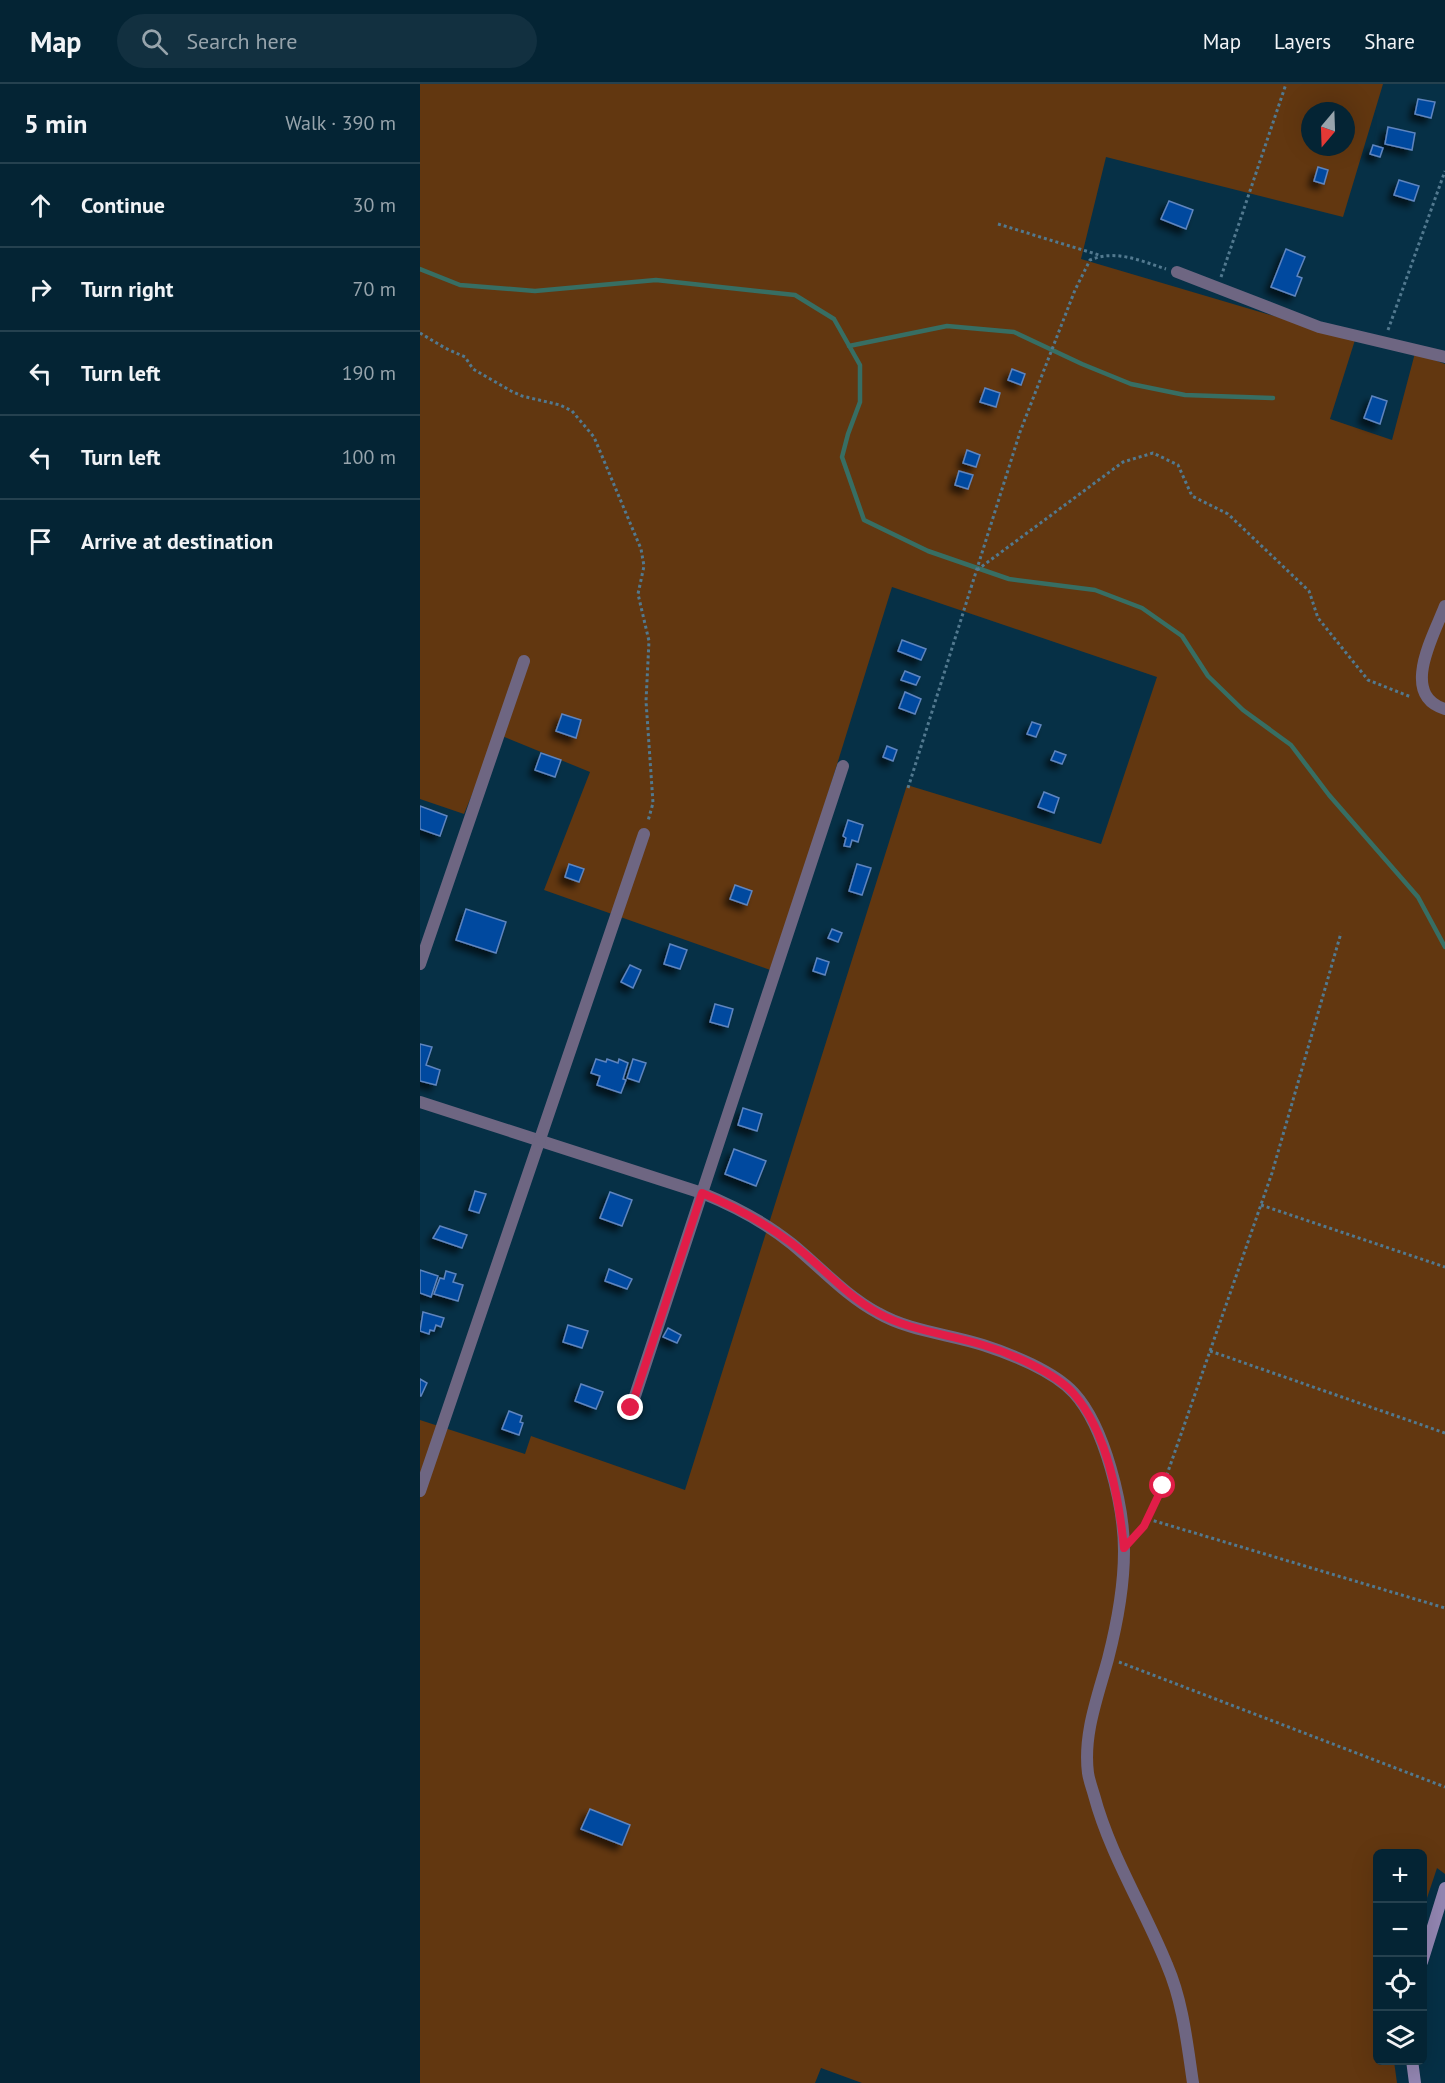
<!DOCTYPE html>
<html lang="en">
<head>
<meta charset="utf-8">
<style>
	body { margin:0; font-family:"PT Sans",sans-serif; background:#123040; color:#f1f3f6 }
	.controls { position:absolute; right:18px; bottom:18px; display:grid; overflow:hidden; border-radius:9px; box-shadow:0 6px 24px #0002 }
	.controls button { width:54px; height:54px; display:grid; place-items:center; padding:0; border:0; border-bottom:2px solid #25414f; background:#042434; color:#f1f3f6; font:30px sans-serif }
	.compass { position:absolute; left:881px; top:18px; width:54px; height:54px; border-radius:50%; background:#042434; box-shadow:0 6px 24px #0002; rotate:199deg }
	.stop { position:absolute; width:18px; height:18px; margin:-14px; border:4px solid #e11d48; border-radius:50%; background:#fff }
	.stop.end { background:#e11d48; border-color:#fff; box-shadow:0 2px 6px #0008 }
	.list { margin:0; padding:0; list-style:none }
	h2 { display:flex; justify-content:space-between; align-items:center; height:78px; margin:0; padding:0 24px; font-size:26px }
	h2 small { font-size:20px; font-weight:400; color:#97a4ac }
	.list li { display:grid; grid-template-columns:39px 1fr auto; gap:18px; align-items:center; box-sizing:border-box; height:84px; padding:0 24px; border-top:2px solid #25414f }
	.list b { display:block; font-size:22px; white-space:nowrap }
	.list em { font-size:20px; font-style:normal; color:#97a4ac }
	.icon { flex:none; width:33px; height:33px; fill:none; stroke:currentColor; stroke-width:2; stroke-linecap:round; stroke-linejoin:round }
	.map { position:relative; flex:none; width:1025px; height:1999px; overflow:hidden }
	header { display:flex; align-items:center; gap:36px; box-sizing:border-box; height:84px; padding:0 30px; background:#042434; border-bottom:2px solid #25414f }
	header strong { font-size:28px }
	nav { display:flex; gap:33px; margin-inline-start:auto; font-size:21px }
	.search { width:420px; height:54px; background:#123040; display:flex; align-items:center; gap:15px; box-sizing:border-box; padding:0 21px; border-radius:33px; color:#97a4ac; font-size:22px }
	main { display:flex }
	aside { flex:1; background:#042434 }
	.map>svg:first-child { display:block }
	.green { fill:#623710; fill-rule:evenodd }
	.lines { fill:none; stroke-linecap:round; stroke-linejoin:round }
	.stream { stroke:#376e63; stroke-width:4.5 }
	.building { fill:#02489f; stroke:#5e85bf; stroke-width:1.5; filter:url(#shadow) }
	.path { stroke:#52798f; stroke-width:3; stroke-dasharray:3 3; stroke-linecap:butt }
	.street { stroke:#6e6682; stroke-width:12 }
	.secondary { stroke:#9386b2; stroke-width:12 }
	.route { stroke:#e11d48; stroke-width:8 }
</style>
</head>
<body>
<header>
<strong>Map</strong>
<div class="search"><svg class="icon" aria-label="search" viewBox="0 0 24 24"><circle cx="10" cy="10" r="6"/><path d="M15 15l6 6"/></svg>Search here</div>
<nav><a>Map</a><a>Layers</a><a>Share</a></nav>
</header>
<main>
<aside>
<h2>5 min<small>Walk · 390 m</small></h2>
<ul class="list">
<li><svg class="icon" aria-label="ahead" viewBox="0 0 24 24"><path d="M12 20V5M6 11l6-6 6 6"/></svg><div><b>Continue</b></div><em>30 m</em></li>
<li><svg class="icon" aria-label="right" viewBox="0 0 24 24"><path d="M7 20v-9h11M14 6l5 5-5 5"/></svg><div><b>Turn right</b></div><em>70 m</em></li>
<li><svg class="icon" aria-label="left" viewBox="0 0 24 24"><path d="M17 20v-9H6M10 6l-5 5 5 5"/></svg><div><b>Turn left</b></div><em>190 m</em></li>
<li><svg class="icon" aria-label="left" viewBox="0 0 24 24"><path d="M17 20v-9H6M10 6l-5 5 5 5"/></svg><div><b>Turn left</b></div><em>100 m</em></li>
<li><svg class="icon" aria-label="arrive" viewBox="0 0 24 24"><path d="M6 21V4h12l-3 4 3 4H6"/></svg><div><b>Arrive at destination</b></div></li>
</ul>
</aside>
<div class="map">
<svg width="1025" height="1999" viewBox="0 0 1025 1999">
	<defs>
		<filter id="shadow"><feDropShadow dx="-5.5" dy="5.5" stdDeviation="3" flood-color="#0009"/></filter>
	</defs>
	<rect width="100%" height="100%" fill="#063046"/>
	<path class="green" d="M0,0H963L923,133L686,73L661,175L935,256L910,335L972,356L995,269L1025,280V1790L1017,1784L1003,1826L1002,1770H958V1976L974,1977L977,1999H442L401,1984L395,1999H0V1336L105,1370L111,1352L265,1406L487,701L681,760L737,593L472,503L353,887L124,806L170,688L77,650L44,730L0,715ZM890,27H926V63H890Z"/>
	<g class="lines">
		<g class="stream">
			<polyline points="0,185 40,201 115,207 236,196 375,211 414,235 440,281 440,318 428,350 422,373 444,436 508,467 589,495 675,506 722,524 762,552 788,592 823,626 871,661 909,711 998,813 1025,863"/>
			<polyline points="429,262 527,242 594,248 662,280 711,300 765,311 853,314"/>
		</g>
	</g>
	<g class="building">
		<polygon points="998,15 1015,18 1011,34 995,30"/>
		<polygon points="968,43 995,49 992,66 965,60"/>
		<polygon points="953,61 963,64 960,73 950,70"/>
		<polygon points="898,83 908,86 904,100 894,97"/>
		<polygon points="979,96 999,102 994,117 974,111"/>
		<polygon points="749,117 773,126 766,145 741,135"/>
		<polygon points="866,165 885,173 877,192 882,194 875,212 851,203"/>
		<polygon points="592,285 605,290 601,301 588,296"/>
		<polygon points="565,304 580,309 576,323 560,318"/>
		<polygon points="952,312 967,317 960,340 944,334"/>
		<polygon points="547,366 560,371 556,383 543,379"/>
		<polygon points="539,387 553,391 548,405 535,401"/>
		<polygon points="482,556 506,565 501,576 478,567"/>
		<polygon points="485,587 500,593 496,601 481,596"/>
		<polygon points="485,608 501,615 495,630 479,624"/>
		<polygon points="142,630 161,636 156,654 136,647"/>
		<polygon points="612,638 621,641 616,653 607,650"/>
		<polygon points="467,662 477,666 473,677 463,673"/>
		<polygon points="635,667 646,671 642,680 631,676"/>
		<polygon points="121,669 141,676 135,693 115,686"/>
		<polygon points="624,708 639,714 634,729 618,723"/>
		<polygon points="0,722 27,732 20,752 0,745"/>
		<polygon points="428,736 443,741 438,758 432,756 430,763 424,762 426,754 423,752"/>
		<polygon points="149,780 164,785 159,798 145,793"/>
		<polygon points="437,780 451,784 442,811 429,807"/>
		<polygon points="315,801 332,807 327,821 310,815"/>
		<polygon points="46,825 86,838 76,869 36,856"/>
		<polygon points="412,845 422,849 418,858 408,854"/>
		<polygon points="250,860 267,866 260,885 244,880"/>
		<polygon points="397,874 409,878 405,891 393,887"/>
		<polygon points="210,881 221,886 213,904 201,898"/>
		<polygon points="295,920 313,925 308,943 290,938"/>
		<polygon points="0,960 12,963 6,981 20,986 16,1001 0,997"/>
		<polygon points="176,975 186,978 187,975 198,979 199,975 208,979 203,995 206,996 201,1009 177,1001 180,992 171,989"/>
		<polygon points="213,975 226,979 219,998 207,994"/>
		<polygon points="323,1024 342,1030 337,1047 318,1041"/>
		<polygon points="314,1065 346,1077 336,1102 305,1090"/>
		<polygon points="55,1107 66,1110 59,1129 49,1126"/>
		<polygon points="190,1108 212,1116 202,1142 180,1134"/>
		<polygon points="20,1142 47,1151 42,1164 13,1154"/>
		<polygon points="189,1185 212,1195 207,1205 185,1197"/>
		<polygon points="0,1186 18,1192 11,1213 0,1209"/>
		<polygon points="26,1187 36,1190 33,1198 43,1201 38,1217 14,1210 20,1194 24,1195"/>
		<polygon points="3,1228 24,1234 21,1243 16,1241 14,1247 10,1246 9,1250 0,1247"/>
		<polygon points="148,1241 168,1247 162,1264 143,1258"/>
		<polygon points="248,1244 261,1251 257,1259 243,1253"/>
		<polygon points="0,1295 7,1299 1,1312 0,1312"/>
		<polygon points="161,1300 183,1308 176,1325 155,1317"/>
		<polygon points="89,1327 102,1332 100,1338 103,1339 99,1351 82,1345"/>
		<polygon points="170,1725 210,1741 202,1761 161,1745"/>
	</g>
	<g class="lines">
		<g class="path">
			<polyline points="578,140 679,171"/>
			<polyline points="801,193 866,0"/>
			<polyline points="968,246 1025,87"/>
			<polyline points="0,249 25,264 45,273 53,285 91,307 102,312 140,321 152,327 174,353 221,465 224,482 218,510 229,557 226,617 233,719 228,737"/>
			<polyline points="557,486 703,378 733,369 758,381 772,412 808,430 889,507 898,534 948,596 991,613"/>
			<path d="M488,704L600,348L655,206L670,176C696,165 721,177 746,185"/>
			<polyline points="841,1121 1025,1183"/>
			<polyline points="790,1267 1025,1349"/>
			<polyline points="728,1435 1025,1524"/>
			<polyline points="717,1450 724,1442 743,1402 852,1089 921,849"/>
			<polyline points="699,1578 1025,1703"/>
		</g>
		<g class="street">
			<polyline points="757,188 899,243 1025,273"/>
			<path d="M1025,522C1014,551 979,611 1025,625"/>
			<polyline points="0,880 104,577"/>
			<path d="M0,1018L282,1109C314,1122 346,1139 372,1160C400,1183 426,1212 458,1229C489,1247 529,1250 563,1261C591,1270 634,1287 654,1309C685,1343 704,1422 704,1467C704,1503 697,1540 688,1575C678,1612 663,1650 668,1689C669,1696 672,1704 674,1711C690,1771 724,1824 747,1881C763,1918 767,1959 773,1999"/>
			<polyline points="211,1324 423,682"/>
			<polyline points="0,1407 224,750"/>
		</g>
		<g class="secondary">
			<polyline points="1002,1878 1025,1804"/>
			<polyline points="992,1976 995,1999"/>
		</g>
	</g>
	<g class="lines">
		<path class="route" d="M211,1324L282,1109C313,1122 343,1138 370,1158C400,1180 425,1211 458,1229C490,1247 529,1250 563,1261C590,1269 636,1289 654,1310C688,1349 699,1415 704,1464L724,1442L743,1402"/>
	</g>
</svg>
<div class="controls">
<button>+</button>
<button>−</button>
<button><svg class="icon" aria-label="locate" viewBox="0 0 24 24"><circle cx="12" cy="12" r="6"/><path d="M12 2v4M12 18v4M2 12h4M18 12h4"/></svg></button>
<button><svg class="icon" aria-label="layers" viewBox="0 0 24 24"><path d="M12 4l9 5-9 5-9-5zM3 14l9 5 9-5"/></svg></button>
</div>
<svg class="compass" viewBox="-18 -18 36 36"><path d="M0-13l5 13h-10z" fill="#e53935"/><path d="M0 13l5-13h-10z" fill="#97a4ac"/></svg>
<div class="stop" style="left:743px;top:1402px"></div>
<div class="stop end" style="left:211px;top:1324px"></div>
</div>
</main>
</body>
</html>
